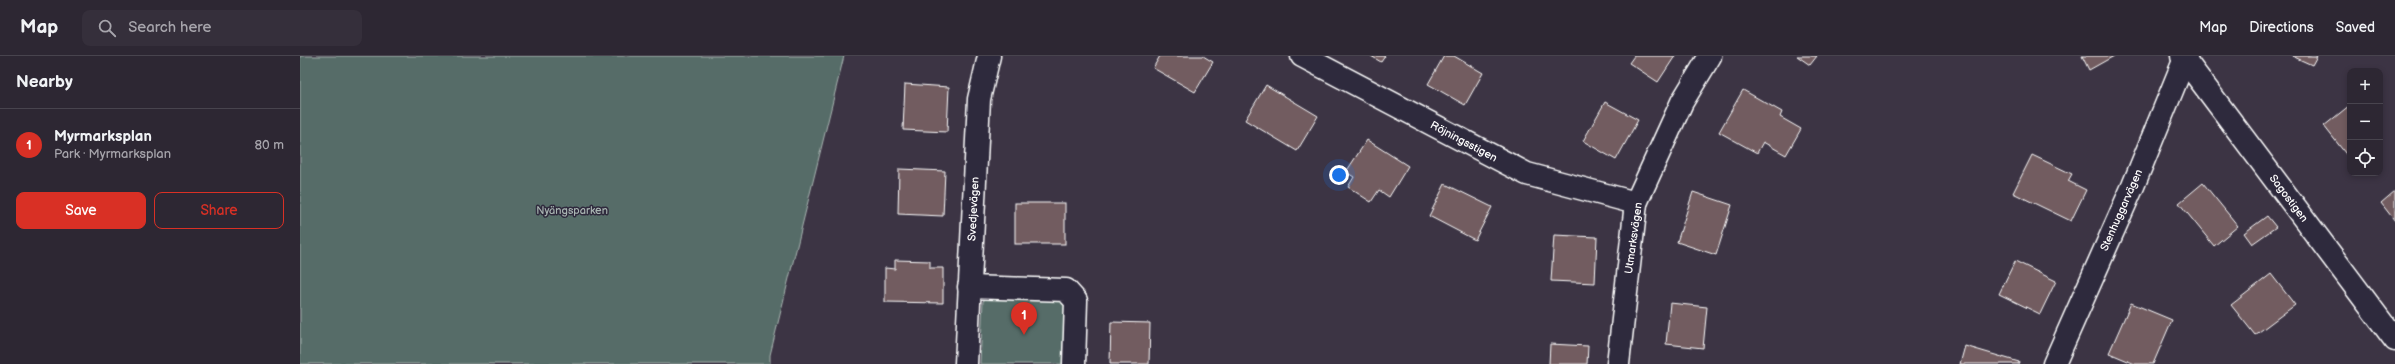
<!DOCTYPE html>
<html lang="en">
<head>
<meta charset="utf-8">
<style>
	body { margin:0; font-family:"Balsamiq Sans",sans-serif; background:#352f3b; color:#f1f3f6 }
	.controls { position:absolute; right:12px; top:12px; display:grid; overflow:hidden; border-radius:8px; box-shadow:0 2px 6px #0003 }
	.controls button { width:36px; height:36px; display:grid; place-items:center; padding:0; border:0; border-bottom:1px solid #48444e; background:#2d2733; color:#f1f3f6; font:20px sans-serif }
	.you { position:absolute; left:1039px; top:119px; width:14px; height:14px; margin:-10px; border:3px solid #fff; border-radius:50%; background:#1a73e8; box-shadow:0 0 0 6px #1a73e833 }
	.badge { display:grid; place-items:center; width:26px; height:26px; border-radius:50%; background:#d93025; color:#fff; font-size:13px; font-weight:700 }
	.pin { position:absolute; translate:-50% -33px; filter:drop-shadow(0 1px 2px #0008) }
	.pin::after { content:''; position:absolute; top:21px; width:14px; height:12px; background:inherit; clip-path:polygon(0 0,100% 0,50% 100%) }
	.list { margin:0; padding:0; list-style:none }
	h2 { display:flex; justify-content:space-between; align-items:center; height:52px; margin:0; padding:0 16px; font-size:17px }
	h2 small { font-size:13px; font-weight:400; color:#a7a5ac }
	.list li { display:grid; grid-template-columns:26px 1fr auto; gap:12px; align-items:center; box-sizing:border-box; height:72px; padding:0 16px; border-top:1px solid #48444e }
	.list b { display:block; font-size:15px; white-space:nowrap }
	.list p { margin:0; font-size:13px; white-space:nowrap; color:#a7a5ac }
	.list em { font-size:13px; font-style:normal; color:#a7a5ac }
	.actions { display:flex; gap:8px; padding:12px 16px }
	.actions a { flex:1; padding:9px 0; border:1px solid #d93025; border-radius:8px; text-align:center; font-size:14px; color:#d93025 }
	.actions .main { background:#d93025; color:#fff }
	.icon { flex:none; width:22px; height:22px; fill:none; stroke:currentColor; stroke-width:2; stroke-linecap:round; stroke-linejoin:round }
	.map { position:relative; flex:none; width:2095px; height:308px; overflow:hidden }
	header { display:flex; align-items:center; gap:24px; box-sizing:border-box; height:56px; padding:0 20px; background:#2d2733; border-bottom:1px solid #48444e }
	header strong { font-size:19px }
	nav { display:flex; gap:22px; margin-inline-start:auto; font-size:14px }
	.search { width:280px; height:36px; background:#352f3b; display:flex; align-items:center; gap:10px; box-sizing:border-box; padding:0 14px; border-radius:8px; color:#a7a5ac; font-size:15px }
	main { display:flex }
	aside { flex:1; background:#2d2733 }
	.map>svg:first-child { display:block }
	.green { fill:#566c67; stroke:#aab6b3 }
	.building { fill:#725c60; stroke:#fff }
	.lines { fill:none; stroke-linecap:round; stroke-linejoin:round }
	.street-casing { stroke:#fff; stroke-width:25 }
	.street { stroke:#2f2a3d; stroke-width:22 }
	.labels { text-anchor:middle; stroke-width:3; stroke-linejoin:round; paint-order:stroke }
	.street-label { font-size:11px; fill:#fff; stroke:#2f2a3d }
	.park-label { font-size:11px; fill:#aab6b3; stroke:#2f2a3d }
</style>
</head>
<body>
<header>
<strong>Map</strong>
<div class="search"><svg class="icon" aria-label="search" viewBox="0 0 24 24"><circle cx="10" cy="10" r="6"/><path d="M15 15l6 6"/></svg>Search here</div>
<nav><a>Map</a><a>Directions</a><a>Saved</a></nav>
</header>
<main>
<aside>
<h2>Nearby<small></small></h2>
<ul class="list">
<li><span class="badge">1</span><div><b>Myrmarksplan</b><p>Park · Myrmarksplan</p></div><em>80 m</em></li>
</ul>
<div class="actions"><a class="main">Save</a><a>Share</a></div>
</aside>
<div class="map">
<svg width="2095" height="308" viewBox="0 0 2095 308">
	<rect width="100%" height="100%" fill="#3c3444"/>
	<filter id="ink" filterUnits="userSpaceOnUse"><feTurbulence type="fractalNoise" baseFrequency=".025" numOctaves="2"/><feDisplacementMap in="SourceGraphic" scale="8" xChannelSelector="R" yChannelSelector="G"/><feConvolveMatrix kernelMatrix="1 2 1 2 8 2 1 2 1" color-interpolation-filters="sRGB"/></filter>
	<g filter="url(#ink)">
		<g class="green">
			<polygon points="0,0 544,0 470,299 470,308 0,308"/>
			<polygon points="691,239 760,243 768,249 766,308 680,308 683,245"/>
		</g>
		<g class="building">
			<polygon points="860,0 903,0 913,6 895,36 853,12"/>
			<polygon points="1071,0 1085,0 1081,6"/>
			<polygon points="1144,0 1154,0 1183,17 1165,49 1128,28"/>
			<polygon points="1334,0 1375,0 1358,26 1329,7"/>
			<polygon points="1497,0 1517,0 1510,9"/>
			<polygon points="1782,0 1814,0 1789,14"/>
			<polygon points="1992,0 2017,0 2012,9"/>
			<polygon points="605,28 649,31 647,76 603,74"/>
			<polygon points="966,29 1018,60 997,95 945,64"/>
			<polygon points="1443,34 1482,56 1480,61 1501,73 1486,99 1463,86 1457,97 1419,76"/>
			<polygon points="1305,46 1338,64 1316,104 1283,85"/>
			<polygon points="2050,49 2050,102 2049,102 2024,70"/>
			<polygon points="1067,84 1108,110 1089,141 1079,134 1071,146 1048,131 1054,121 1046,116"/>
			<polygon points="1732,99 1772,118 1768,125 1786,134 1771,165 1713,137"/>
			<polygon points="599,113 645,115 643,160 598,158"/>
			<polygon points="1903,127 1938,170 1914,190 1879,147"/>
			<polygon points="1145,128 1192,151 1175,184 1129,160"/>
			<polygon points="2095,135 2095,165 2081,147"/>
			<polygon points="1393,136 1432,149 1416,199 1377,186"/>
			<rect x="715" y="147" width="50" height="41"/>
			<polygon points="1967,160 1976,171 1952,188 1944,177"/>
			<polygon points="1254,179 1297,181 1295,227 1251,225"/>
			<polygon points="595,204 630,205 630,212 643,212 643,247 585,246 585,212 595,213"/>
			<polygon points="1715,205 1756,225 1740,258 1699,238"/>
			<polygon points="1971,218 1995,249 1955,279 1931,249"/>
			<polygon points="1370,247 1407,251 1403,292 1366,288"/>
			<polygon points="1831,247 1872,264 1853,308 1835,308 1809,297"/>
			<polygon points="811,266 850,267 849,308 810,308"/>
			<polygon points="1250,288 1288,290 1287,308 1249,308"/>
			<polygon points="1665,290 1719,306 1718,308 1660,308"/>
		</g>
		<g class="lines">
			<g class="street-casing">
				<g id="street">
					<polyline points="1002,0 1227,118 1336,147"/>
					<polyline points="1882,0 2095,284"/>
					<polyline points="669,231 766,234 776,245 774,308"/>
					<polyline points="666,308 679,43 689,0"/>
					<polyline points="1318,308 1336,147 1382,46 1410,0"/>
					<polyline points="1754,308 1833,130 1886,0"/>
				</g>
			</g>
			<use href="#street" class="street"/>
		</g>
	</g>
	<g class="labels">
		<g class="street-label">
			<text transform="translate(1164 85) rotate(28)" y="4">Röjningsstigen</text>
			<text transform="translate(1989 142) rotate(53)" y="4">Sagostigen</text>
			<text transform="translate(673 153) rotate(-87)" y="4">Svedjevägen</text>
			<text transform="translate(1821 154) rotate(-66)" y="4">Stenhuggarvägen</text>
			<text transform="translate(1333 182) rotate(-82)" y="4">Utmarksvägen</text>
		</g>
		<g class="park-label">
			<text x="272" y="158">Nyängsparken</text>
		</g>
	</g>
</svg>
<div class="controls">
<button>+</button>
<button>−</button>
<button><svg class="icon" aria-label="locate" viewBox="0 0 24 24"><circle cx="12" cy="12" r="6"/><path d="M12 2v4M12 18v4M2 12h4M18 12h4"/></svg></button>
</div>
<div class="you"></div>
<div class="pin badge" style="left:724px;top:279px">1</div>
</div>
</main>
</body>
</html>
